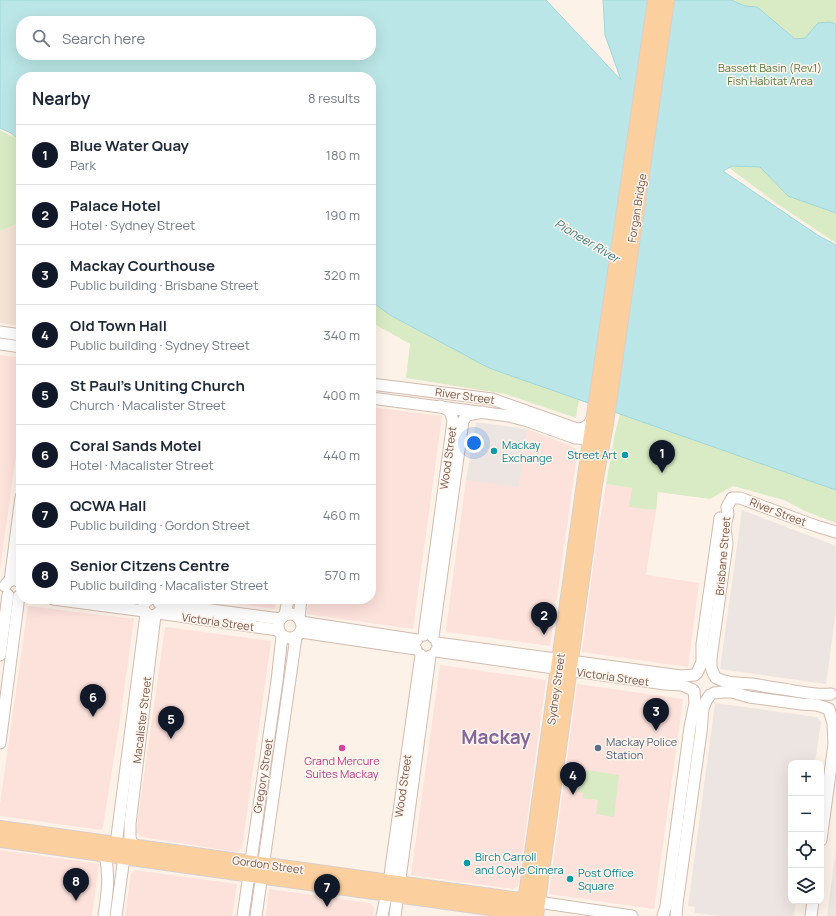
<!DOCTYPE html>
<html lang="en">
<head>
<meta charset="utf-8">
<style>
	body { margin:0; font-family:Manrope,sans-serif; background:#f2f2f3; color:#1f2937 }
	.controls { position:absolute; right:12px; bottom:12px; display:grid; overflow:hidden; border-radius:8px; box-shadow:0 4px 16px #0002 }
	.controls button { width:36px; height:36px; display:grid; place-items:center; padding:0; border:0; border-bottom:1px solid #e0e1e3; background:#fff; color:#1f2937; font:20px sans-serif }
	.you { position:absolute; left:474px; top:443px; width:14px; height:14px; margin:-10px; border:3px solid #fff; border-radius:50%; background:#1a73e8; box-shadow:0 0 0 6px #1a73e833 }
	.badge { display:grid; place-items:center; width:26px; height:26px; border-radius:50%; background:#111827; color:#fff; font-size:13px; font-weight:700 }
	.pin { position:absolute; translate:-50% -33px; filter:drop-shadow(0 1px 2px #0008) }
	.pin::after { content:''; position:absolute; top:21px; width:14px; height:12px; background:inherit; clip-path:polygon(0 0,100% 0,50% 100%) }
	.list { margin:0; padding:0; list-style:none }
	h2 { display:flex; justify-content:space-between; align-items:center; height:52px; margin:0; padding:0 16px; font-size:17px }
	h2 small { font-size:13px; font-weight:400; color:#747a83 }
	.list li { display:grid; grid-template-columns:26px 1fr auto; gap:12px; align-items:center; box-sizing:border-box; height:60px; padding:0 16px; border-top:1px solid #e0e1e3 }
	.list b { display:block; font-size:15px; white-space:nowrap }
	.list p { margin:0; font-size:13px; white-space:nowrap; color:#747a83 }
	.list em { font-size:13px; font-style:normal; color:#747a83 }
	.icon { flex:none; width:22px; height:22px; fill:none; stroke:currentColor; stroke-width:2; stroke-linecap:round; stroke-linejoin:round }
	.map { position:relative; flex:none; width:836px; height:916px; overflow:hidden }
	.search { position:absolute; background:#fff; box-shadow:0 4px 16px #0002; left:16px; top:16px; width:360px; height:44px; display:flex; align-items:center; gap:10px; box-sizing:border-box; padding:0 14px; border-radius:16px; color:#747a83; font-size:15px }
	.panel { position:absolute; background:#fff; box-shadow:0 4px 16px #0002; left:16px; top:72px; width:360px; height:532px; border-radius:16px }
	.map>svg:first-child { display:block }
	.residential { fill:#f5e3d5 }
	.commercial { fill:#fde1db }
	.industrial { fill:#ede5e1 }
	.green { fill:#d9ebc5 }
	.water { fill:#bbe6e7; stroke:#a1d7d9; fill-rule:evenodd }
	.lines { fill:none; stroke-linecap:round; stroke-linejoin:round }
	.minor-casing { stroke:#d2bbaf; stroke-width:13 }
	.major-casing { stroke:#d9cfcc; stroke-width:16 }
	.minor { stroke:#fff; stroke-width:11 }
	.major { stroke:#fccf9f; stroke-width:14 }
	.culture-dot { fill:#0f9aa8; stroke:#fff6ee; stroke-width:1.5 }
	.hotel-dot { fill:#d1479c; stroke:#fff6ee; stroke-width:1.5 }
	.service-dot { fill:#5c6f8a; stroke:#fff6ee; stroke-width:1.5 }
	.labels { text-anchor:middle; stroke-width:3; stroke-linejoin:round; paint-order:stroke }
	.park-label { font-size:11px; fill:#57783f; stroke:#fff6ee }
	.street-label { font-size:11px; fill:#78554a; stroke:#fff6ee }
	.culture-label { font-size:11px; fill:#0d838f; stroke:#fff6ee; text-anchor:start }
	.service-label { font-size:11px; fill:#4e5e75; stroke:#fff6ee; text-anchor:start }
	.hotel-label { font-size:11px; fill:#b23c85; stroke:#fff6ee }
	.water-label { font-size:12px; font-style:italic; fill:#3d7a7d; stroke:#fff6ee }
	.town-label { font-size:19px; font-weight:bold; fill:#83669b; stroke:#fff6ee }
</style>
</head>
<body>
<div class="map">
<svg width="836" height="916" viewBox="0 0 836 916">
	<rect width="100%" height="100%" fill="#fdf2e7"/>
	<polygon class="residential" points="21,222 21,326 0,323 0,231"/>
	<g class="commercial">
		<polygon points="0,355 21,358 21,420 0,569"/>
		<polygon points="371,407 442,416 413,629 307,614 309,599 371,599"/>
		<polygon points="527,429 571,446 576,449 577,455 550,646 447,632 446,629 466,480 519,486"/>
		<polygon points="606,484 632,488 630,506 656,510 646,575 699,583 688,667 582,652 596,544"/>
		<polygon points="200,599 276,599 275,609"/>
		<polygon points="28,606 134,619 119,726 103,827 101,830 0,816 0,804"/>
		<polygon points="166,627 271,641 242,848 237,852 142,837 136,832 165,628"/>
		<polygon points="440,665 546,680 518,886 513,889 411,875"/>
		<polygon points="577,684 683,699 654,909 549,894"/>
		<polygon points="0,850 99,864 92,916 0,916"/>
		<polygon points="135,870 237,884 232,916 125,916 131,874"/>
		<polygon points="269,889 370,903 374,908 373,916 266,916"/>
	</g>
	<g class="industrial">
		<polygon points="476,422 527,429 519,487 466,480"/>
		<polygon points="742,510 836,546 836,611 826,684 720,669"/>
		<polygon points="715,703 817,717 821,722 815,763 791,763 791,901 796,901 794,916 720,916 694,913 695,907 688,906"/>
		<polygon points="836,848 836,916 827,916"/>
	</g>
	<g class="green">
		<polygon points="703,0 836,0 836,243 776,203 704,149"/>
		<polygon points="0,130 14,138 10,134 21,141 21,222 0,231"/>
		<polygon points="371,301 390,315 489,368 579,399 576,418 505,394 406,378 410,344 371,322"/>
		<polygon points="620,414 836,490 836,523 805,511 784,500 733,486 710,499 658,492 656,510 629,507 632,488 606,484 615,433"/>
		<polygon points="566,767 619,775 614,817 596,814 598,800 583,798 583,793 577,792 577,788 563,786"/>
	</g>
	<path class="water" d="M0,0H546L621,80L605,35L603,0H731L745,6L757,7L795,39L805,38L818,23L830,22L836,24V213L788,196L760,167L732,166L723,171L819,236L836,245V490L489,368L390,315L371,301V77H21V141L11,133L0,128ZM21,21H371V55H21Z"/>
	<g class="lines">
		<g class="minor-casing">
			<g id="minor">
				<polyline points="0,332 21,335"/>
				<polyline points="0,344 21,347"/>
				<path d="M371,384L492,399L577,429C586,429 590,424 594,416"/>
				<polyline points="371,398 509,416 528,421 575,438 591,439"/>
				<polyline points="10,581 21,497"/>
				<path d="M5,586C9,579 15,578 21,583"/>
				<polyline points="53,599 144,611"/>
				<polyline points="159,603 280,619"/>
				<polyline points="158,613 278,630"/>
				<circle cx="290" cy="626" r="12"/>
				<path d="M149,615C141,610 142,603 150,599"/>
				<polyline points="285,615 288,599"/>
				<polyline points="299,618 301,599"/>
				<polyline points="301,622 417,640"/>
				<polyline points="301,632 416,649"/>
				<polyline points="424,635 453,421 450,411 440,406"/>
				<polyline points="433,637 463,421 467,415 483,412"/>
				<polyline points="437,643 681,676 695,675"/>
				<polyline points="436,651 665,684 682,685 693,690"/>
				<polyline points="0,655 8,595"/>
				<polyline points="697,673 702,662 702,644 720,518"/>
				<polyline points="714,675 711,667 711,658 727,544 725,527 728,514 727,507 732,498 740,498 816,526 836,532"/>
				<path d="M716,678C729,684 738,683 752,684C760,685 768,687 776,688C794,690 813,696 831,694"/>
				<polyline points="714,693 722,692 732,692 749,697 801,704 817,705 829,709"/>
				<polyline points="0,743 19,596"/>
				<polyline points="821,840 834,744 833,723 829,710"/>
				<polyline points="116,844 146,614"/>
				<polyline points="133,847 130,837 130,824 155,615"/>
				<polyline points="538,902 632,916"/>
				<path d="M104,916C107,895 110,876 105,855"/>
				<polyline points="116,916 124,857"/>
				<polyline points="243,916 277,681 282,636"/>
				<polyline points="256,916 296,637"/>
				<polyline points="382,916 389,882 421,655"/>
				<polyline points="395,916 430,656"/>
				<polyline points="663,916 666,906 690,727 695,703 694,691"/>
				<path d="M676,916L677,904L701,732C703,718 700,707 710,695"/>
				<polyline points="811,916 813,901"/>
			</g>
		</g>
		<g class="major-casing">
			<g id="major">
				<polyline points="0,828 535,902"/>
				<polyline points="0,840 532,914"/>
				<polyline points="523,916 587,462 655,0"/>
				<polyline points="536,916 595,484 606,424 667,0"/>
			</g>
		</g>
		<use href="#minor" class="minor"/>
		<use href="#major" class="major"/>
	</g>
	<g class="culture-dot">
		<circle cx="494" cy="451" r="4"/>
		<circle cx="625" cy="455" r="4"/>
		<circle cx="467" cy="863" r="4"/>
		<circle cx="570" cy="879" r="4"/>
	</g>
	<circle class="hotel-dot" cx="342" cy="748" r="4"/>
	<circle class="service-dot" cx="598" cy="748" r="4"/>
	<g class="labels">
		<g class="park-label">
			<text x="770" y="72">Bassett Basin (Rev.1)<tspan x="770" dy="13">Fish Habitat Area</tspan></text>
		</g>
		<g class="street-label">
			<text transform="translate(637 208) rotate(-81)" y="4">Forgan Bridge</text>
			<text transform="translate(465 396) rotate(8)" y="4">River Street</text>
			<text transform="translate(448 458) rotate(-82)" y="4">Wood Street</text>
			<text transform="translate(778 512) rotate(21)" y="4">River Street</text>
			<text transform="translate(723 556) rotate(-85)" y="4">Brisbane Street</text>
			<text transform="translate(218 622) rotate(8)" y="4">Victoria Street</text>
			<text transform="translate(613 677) rotate(8)" y="4">Victoria Street</text>
			<text transform="translate(556 689) rotate(-82)" y="4">Sydney Street</text>
			<text transform="translate(142 720) rotate(-83)" y="4">Macalister Street</text>
			<text transform="translate(263 776) rotate(-81)" y="4">Gregory Street</text>
			<text transform="translate(403 786) rotate(-82)" y="4">Wood Street</text>
			<text transform="translate(268 865) rotate(8)" y="4">Gordon Street</text>
		</g>
		<g class="culture-label">
			<text x="502" y="449">Mackay<tspan x="502" dy="13">Exchange</tspan></text>
			<text x="617" y="459" text-anchor="end">Street Art</text>
			<text x="475" y="861">Birch Carroll<tspan x="475" dy="13">and Coyle Cimera</tspan></text>
			<text x="578" y="877">Post Office<tspan x="578" dy="13">Square</tspan></text>
		</g>
		<g class="service-label">
			<text x="606" y="746">Mackay Police<tspan x="606" dy="13">Station</tspan></text>
		</g>
		<g class="hotel-label">
			<text x="342" y="765">Grand Mercure<tspan x="342" dy="13">Suites Mackay</tspan></text>
		</g>
		<g class="water-label">
			<text transform="translate(587 241) rotate(31)" y="4">Pioneer River</text>
		</g>
		<g class="town-label">
			<text x="496" y="744">Mackay</text>
		</g>
	</g>
</svg>
<div class="controls">
<button>+</button>
<button>−</button>
<button><svg class="icon" aria-label="locate" viewBox="0 0 24 24"><circle cx="12" cy="12" r="6"/><path d="M12 2v4M12 18v4M2 12h4M18 12h4"/></svg></button>
<button><svg class="icon" aria-label="layers" viewBox="0 0 24 24"><path d="M12 4l9 5-9 5-9-5zM3 14l9 5 9-5"/></svg></button>
</div>
<div class="you"></div>
<div class="pin badge" style="left:662px;top:473px">1</div>
<div class="pin badge" style="left:544px;top:635px">2</div>
<div class="pin badge" style="left:656px;top:731px">3</div>
<div class="pin badge" style="left:573px;top:795px">4</div>
<div class="pin badge" style="left:171px;top:739px">5</div>
<div class="pin badge" style="left:93px;top:717px">6</div>
<div class="pin badge" style="left:327px;top:907px">7</div>
<div class="pin badge" style="left:76px;top:901px">8</div>
<div class="search"><svg class="icon" aria-label="search" viewBox="0 0 24 24"><circle cx="10" cy="10" r="6"/><path d="M15 15l6 6"/></svg>Search here</div>
<section class="panel">
<h2>Nearby<small>8 results</small></h2>
<ul class="list">
<li><span class="badge">1</span><div><b>Blue Water Quay</b><p>Park</p></div><em>180 m</em></li>
<li><span class="badge">2</span><div><b>Palace Hotel</b><p>Hotel · Sydney Street</p></div><em>190 m</em></li>
<li><span class="badge">3</span><div><b>Mackay Courthouse</b><p>Public building · Brisbane Street</p></div><em>320 m</em></li>
<li><span class="badge">4</span><div><b>Old Town Hall</b><p>Public building · Sydney Street</p></div><em>340 m</em></li>
<li><span class="badge">5</span><div><b>St Paul's Uniting Church</b><p>Church · Macalister Street</p></div><em>400 m</em></li>
<li><span class="badge">6</span><div><b>Coral Sands Motel</b><p>Hotel · Macalister Street</p></div><em>440 m</em></li>
<li><span class="badge">7</span><div><b>QCWA Hall</b><p>Public building · Gordon Street</p></div><em>460 m</em></li>
<li><span class="badge">8</span><div><b>Senior Citzens Centre</b><p>Public building · Macalister Street</p></div><em>570 m</em></li>
</ul>
</section>
</div>
</body>
</html>
